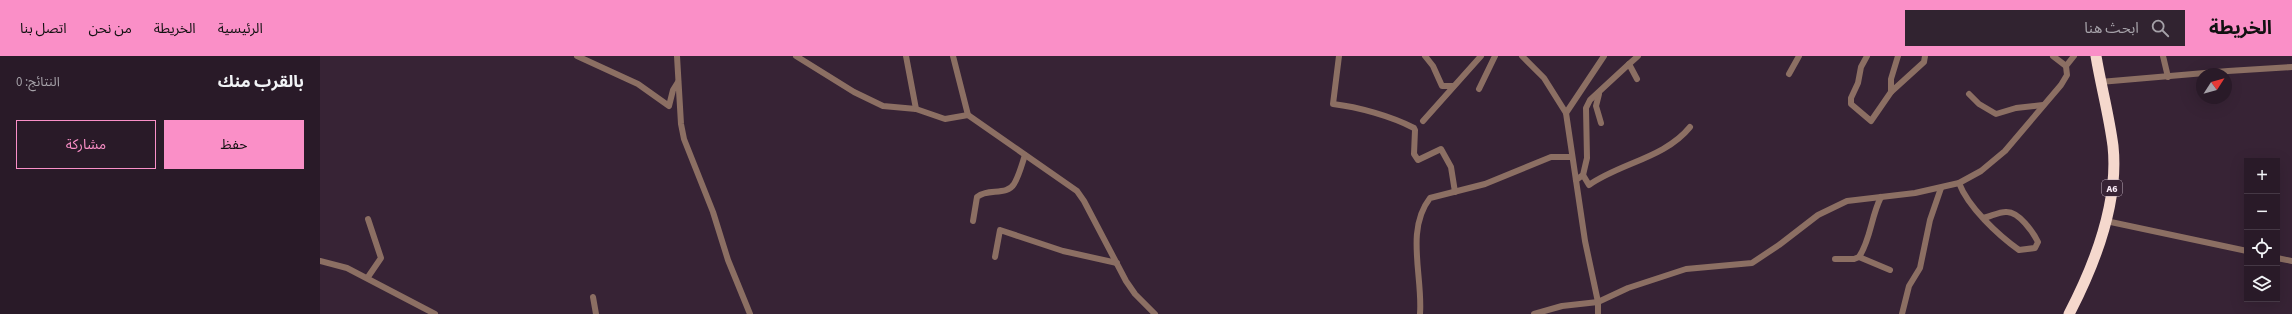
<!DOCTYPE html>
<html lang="ar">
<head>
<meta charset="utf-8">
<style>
	body { margin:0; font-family:"Source Sans 3","Noto Sans Arabic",sans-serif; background:#312330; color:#f1f3f6; direction:rtl }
	.controls { position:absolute; right:12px; bottom:12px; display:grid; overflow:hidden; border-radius:0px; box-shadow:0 4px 16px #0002 }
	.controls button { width:36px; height:36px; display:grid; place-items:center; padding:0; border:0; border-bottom:1px solid #453845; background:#291a28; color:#f1f3f6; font:20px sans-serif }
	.compass { position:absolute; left:1876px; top:12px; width:36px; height:36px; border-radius:50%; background:#291a28; box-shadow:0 4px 16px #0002; rotate:54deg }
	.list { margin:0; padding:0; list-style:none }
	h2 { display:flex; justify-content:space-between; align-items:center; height:52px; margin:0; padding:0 16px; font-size:17px }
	h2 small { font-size:13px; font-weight:400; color:#a5a1a8 }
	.actions { display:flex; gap:8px; padding:12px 16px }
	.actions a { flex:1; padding:9px 0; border:1px solid #fa8fc7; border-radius:0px; text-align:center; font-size:14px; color:#fa8fc7 }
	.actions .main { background:#fa8fc7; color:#111 }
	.icon { flex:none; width:22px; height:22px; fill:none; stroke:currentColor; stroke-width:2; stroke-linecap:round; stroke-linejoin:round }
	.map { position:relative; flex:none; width:1972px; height:258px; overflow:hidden; direction:ltr }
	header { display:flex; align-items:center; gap:24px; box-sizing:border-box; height:56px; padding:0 20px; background:#fa8fc7; color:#111 }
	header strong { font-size:19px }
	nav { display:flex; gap:22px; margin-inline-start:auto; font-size:14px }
	.search { width:280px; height:36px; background:#312330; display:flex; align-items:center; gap:10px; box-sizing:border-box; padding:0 14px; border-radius:0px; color:#a5a1a8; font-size:15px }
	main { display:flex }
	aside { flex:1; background:#291a28 }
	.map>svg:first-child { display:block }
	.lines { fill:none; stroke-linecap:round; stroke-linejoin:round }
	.street { stroke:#8c6f63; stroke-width:6 }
	.highway { stroke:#f5d8cd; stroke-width:11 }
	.labels { text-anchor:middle; stroke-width:3.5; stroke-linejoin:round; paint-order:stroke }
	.shield { fill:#372335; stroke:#c0b0be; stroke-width:1 }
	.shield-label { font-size:10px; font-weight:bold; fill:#faecf8 }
</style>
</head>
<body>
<header>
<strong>الخريطة</strong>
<div class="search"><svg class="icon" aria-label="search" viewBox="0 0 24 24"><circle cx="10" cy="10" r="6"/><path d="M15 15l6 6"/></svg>ابحث هنا</div>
<nav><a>الرئيسية</a><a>الخريطة</a><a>من نحن</a><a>اتصل بنا</a></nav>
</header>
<main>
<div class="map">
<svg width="1972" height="258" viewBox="0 0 1972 258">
	<rect width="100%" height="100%" fill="#372335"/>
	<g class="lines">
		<g class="street">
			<polyline points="257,0 318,28 349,50 353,34 358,26"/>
			<polyline points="357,0 361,68 364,83 393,156 408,204 430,258"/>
			<polyline points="476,0 534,36 563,50 596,53 625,63 648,59"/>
			<polyline points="586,0 596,53"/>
			<polyline points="633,0 648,59 757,135 764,145 806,225 815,238 835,258"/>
			<path d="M1019,0L1013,48C1038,51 1071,60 1094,72L1095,74L1094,98L1098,104L1121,93L1131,111L1135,136"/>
			<polyline points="1105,0 1113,10 1122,30 1133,30"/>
			<polyline points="1202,0 1224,22 1246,57"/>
			<polyline points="1547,0 1541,11 1538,27 1531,42 1531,48 1551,65 1571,36"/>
			<polyline points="1578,0 1571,23 1571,36 1604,6 1605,0"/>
			<polyline points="1733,0 1746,10"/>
			<polyline points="1843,0 1848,21"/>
			<polyline points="1309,8 1318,0"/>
			<polyline points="1469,18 1479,0"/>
			<polyline points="1780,26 1908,15 1972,11"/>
			<polyline points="1159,33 1175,0"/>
			<polyline points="1279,38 1276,50 1281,67"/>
			<polyline points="1649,38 1659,48 1676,58 1696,52 1723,49"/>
			<polyline points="1103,65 1161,0"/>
			<path d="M1263,119L1269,129C1300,107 1345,102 1370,71"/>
			<polyline points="1256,124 1263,119 1267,102 1266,52 1270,44 1309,8 1317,23"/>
			<path d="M1639,127C1648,151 1678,179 1699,194L1715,192L1718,186C1713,176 1699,156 1687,156C1680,155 1670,161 1663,162"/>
			<polyline points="48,163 61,202 48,221"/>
			<path d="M653,165L657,141C667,132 687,140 694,128C699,120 702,108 705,99"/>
			<polyline points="1786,165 1927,195"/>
			<polyline points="675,201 680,174 743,195 797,207"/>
			<polyline points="1539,201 1570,214"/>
			<polyline points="1957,202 1972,205"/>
			<path d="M1515,203H1534L1539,201C1551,183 1551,160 1561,141"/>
			<polyline points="0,205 27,212 115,258"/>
			<polyline points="273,241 276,258"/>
			<path d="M1100,258C1103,221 1085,174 1110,142L1165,128L1231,101H1252"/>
			<polyline points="1214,258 1242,250 1278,246 1308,232 1366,213 1432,207 1459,189 1498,159 1527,145 1595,137 1639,127 1661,115 1685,95 1741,29 1747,19 1746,10 1754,0"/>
			<polyline points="1278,258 1278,246 1265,185 1246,57 1284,0"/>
			<polyline points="1582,258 1589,230 1600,212 1610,164 1621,132"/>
		</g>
		<path class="highway" d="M1749,258C1775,208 1799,147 1793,90C1789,59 1781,30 1776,0"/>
	</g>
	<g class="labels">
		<rect class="shield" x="1782" y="124" width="20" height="16" rx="3"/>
		<g class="shield-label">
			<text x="1792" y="136">A6</text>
		</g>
	</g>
</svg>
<div class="controls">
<button>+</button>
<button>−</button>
<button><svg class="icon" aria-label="locate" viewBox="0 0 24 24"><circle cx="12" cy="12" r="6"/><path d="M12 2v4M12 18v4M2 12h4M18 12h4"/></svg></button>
<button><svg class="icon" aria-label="layers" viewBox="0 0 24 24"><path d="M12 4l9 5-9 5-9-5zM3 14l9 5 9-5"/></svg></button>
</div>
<svg class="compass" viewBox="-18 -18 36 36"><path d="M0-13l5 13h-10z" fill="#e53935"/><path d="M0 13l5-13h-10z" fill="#a5a1a8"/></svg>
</div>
<aside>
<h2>بالقرب منك<small>النتائج: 0</small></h2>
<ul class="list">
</ul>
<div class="actions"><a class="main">حفظ</a><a>مشاركة</a></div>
</aside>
</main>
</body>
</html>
